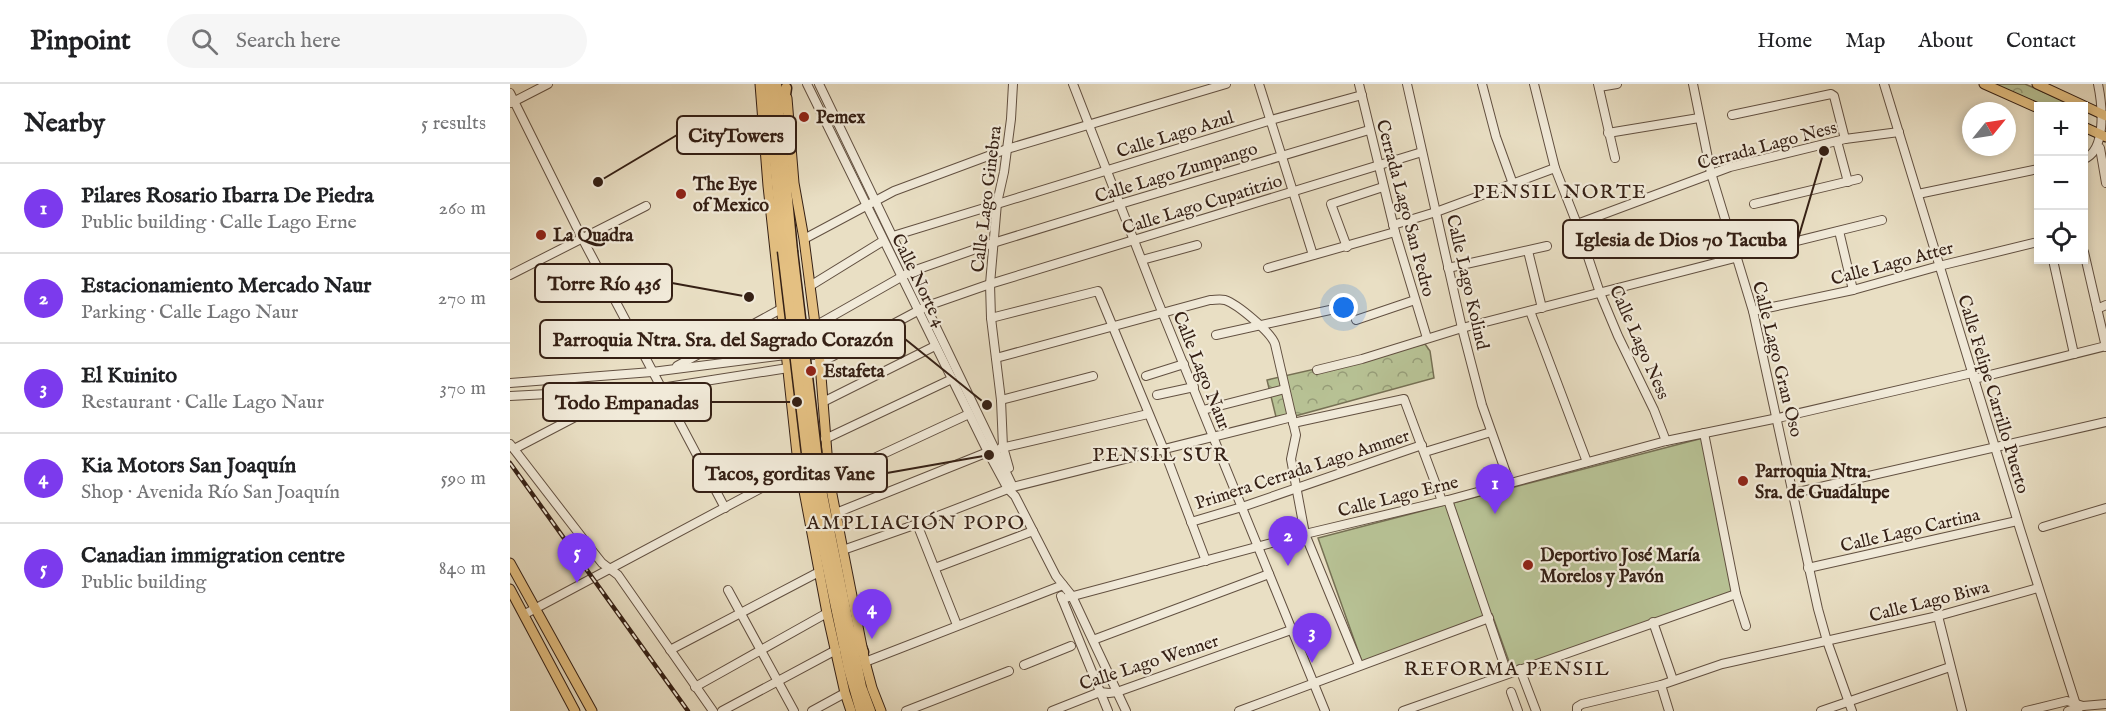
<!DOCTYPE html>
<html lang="en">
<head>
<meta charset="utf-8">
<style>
	body { margin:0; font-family:"IM FELL English",serif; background:#f6f6f6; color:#202124 }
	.controls { position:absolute; right:18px; top:18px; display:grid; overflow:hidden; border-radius:0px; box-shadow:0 3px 9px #0003 }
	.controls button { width:54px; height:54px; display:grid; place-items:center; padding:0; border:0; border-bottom:2px solid #e0e0e0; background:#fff; color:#202124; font:30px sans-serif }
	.compass { position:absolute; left:1452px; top:18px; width:54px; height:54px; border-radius:50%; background:#fff; box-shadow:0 3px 9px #0003; rotate:60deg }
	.you { position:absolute; left:834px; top:224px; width:21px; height:21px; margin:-15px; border:4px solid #fff; border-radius:50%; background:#1a73e8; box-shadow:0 0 0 9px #1a73e833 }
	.badge { display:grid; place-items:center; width:39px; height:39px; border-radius:50%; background:#7c3aed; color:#fff; font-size:20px; font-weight:700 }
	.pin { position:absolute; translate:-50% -50px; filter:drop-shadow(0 2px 3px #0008) }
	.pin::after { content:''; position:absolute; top:32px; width:21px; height:18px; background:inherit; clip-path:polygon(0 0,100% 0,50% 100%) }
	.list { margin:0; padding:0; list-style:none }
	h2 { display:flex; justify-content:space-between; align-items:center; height:78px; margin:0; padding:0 24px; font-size:26px }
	h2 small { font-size:20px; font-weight:400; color:#757577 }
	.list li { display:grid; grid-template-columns:39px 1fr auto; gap:18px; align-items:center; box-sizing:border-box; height:90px; padding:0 24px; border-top:2px solid #e0e0e0 }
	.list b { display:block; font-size:22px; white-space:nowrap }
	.list p { margin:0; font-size:20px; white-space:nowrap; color:#757577 }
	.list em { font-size:20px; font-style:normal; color:#757577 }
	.icon { flex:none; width:33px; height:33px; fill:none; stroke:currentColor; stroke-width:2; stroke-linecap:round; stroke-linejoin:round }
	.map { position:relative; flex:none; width:1596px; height:627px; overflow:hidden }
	header { display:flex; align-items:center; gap:36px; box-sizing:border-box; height:84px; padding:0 30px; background:#fff; border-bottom:2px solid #e0e0e0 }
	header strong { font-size:28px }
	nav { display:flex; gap:33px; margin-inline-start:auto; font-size:21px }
	.search { width:420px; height:54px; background:#f6f6f6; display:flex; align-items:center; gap:15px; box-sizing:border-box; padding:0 21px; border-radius:33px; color:#757577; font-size:22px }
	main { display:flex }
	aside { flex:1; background:#fff }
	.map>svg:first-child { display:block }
	.grass { fill:#b7c194; stroke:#767054; stroke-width:1.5 }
	.park { fill:url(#park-crowns); stroke:#767054; stroke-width:1.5 }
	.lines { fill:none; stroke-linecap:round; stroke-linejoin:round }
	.minor-casing { stroke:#625041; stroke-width:10 }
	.major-casing { stroke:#352015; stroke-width:11 }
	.highway-casing { stroke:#352015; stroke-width:13 }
	.minor { stroke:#f1ead9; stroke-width:8 }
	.major { stroke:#e4c082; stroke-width:9 }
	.highway { stroke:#e4c082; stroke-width:10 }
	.rail-casing { stroke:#352015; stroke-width:4.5 }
	.rail { stroke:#f1ead9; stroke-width:2; stroke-dasharray:7; stroke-linecap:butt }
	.highway-bridge-casing { stroke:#352015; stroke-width:13; stroke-linecap:butt }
	.highway-bridge { stroke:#e4c082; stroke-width:10 }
	.poi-dot { fill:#8f2418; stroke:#f1ead9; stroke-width:2 }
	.labels { text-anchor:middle; stroke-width:4.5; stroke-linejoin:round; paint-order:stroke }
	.poi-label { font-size:18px; font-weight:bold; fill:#352015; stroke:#f1ead9; text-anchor:start }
	.street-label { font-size:18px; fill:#352015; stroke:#f1ead9 }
	.neighbourhood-label { font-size:20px; letter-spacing:1.5px; fill:#352015; stroke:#f1ead9 }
	.leader { fill:none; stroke:#352015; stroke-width:2 }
	.callout-dot { fill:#352015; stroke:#f1ead9; stroke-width:2 }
	.callout { fill:#f1ead9; stroke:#352015; stroke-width:2 }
	.callout-label { font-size:20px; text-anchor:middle; font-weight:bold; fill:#352015 }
</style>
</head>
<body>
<header>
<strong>Pinpoint</strong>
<div class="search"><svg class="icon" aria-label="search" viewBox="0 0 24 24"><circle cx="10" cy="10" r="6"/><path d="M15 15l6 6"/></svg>Search here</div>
<nav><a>Home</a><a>Map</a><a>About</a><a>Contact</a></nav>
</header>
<main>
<aside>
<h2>Nearby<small>5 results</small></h2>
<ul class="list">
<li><span class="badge">1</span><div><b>Pilares Rosario Ibarra De Piedra</b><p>Public building · Calle Lago Erne</p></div><em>260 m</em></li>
<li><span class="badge">2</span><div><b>Estacionamiento Mercado Naur</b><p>Parking · Calle Lago Naur</p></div><em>270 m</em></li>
<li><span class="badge">3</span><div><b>El Kuinito</b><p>Restaurant · Calle Lago Naur</p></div><em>370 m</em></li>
<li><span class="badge">4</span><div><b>Kia Motors San Joaquín</b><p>Shop · Avenida Río San Joaquín</p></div><em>590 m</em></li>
<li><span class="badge">5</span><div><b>Canadian immigration centre</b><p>Public building</p></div><em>840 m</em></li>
</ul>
</aside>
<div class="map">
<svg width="1596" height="627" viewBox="0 0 1596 627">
	<defs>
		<pattern id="park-crowns" width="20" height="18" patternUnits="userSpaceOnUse" patternTransform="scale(1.5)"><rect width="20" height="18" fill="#b7c194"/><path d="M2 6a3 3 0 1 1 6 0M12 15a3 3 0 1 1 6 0" fill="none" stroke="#969c78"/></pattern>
	</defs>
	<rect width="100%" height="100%" fill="#e9dfc4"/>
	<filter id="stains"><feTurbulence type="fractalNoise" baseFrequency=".00333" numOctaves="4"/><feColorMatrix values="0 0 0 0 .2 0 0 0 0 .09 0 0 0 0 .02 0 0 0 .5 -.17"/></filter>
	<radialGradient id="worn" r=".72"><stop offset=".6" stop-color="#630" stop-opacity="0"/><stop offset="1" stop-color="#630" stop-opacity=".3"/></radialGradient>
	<polygon class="grass" points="1193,354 1225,508 1002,586 982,530 852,578 808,454"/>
	<g class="park">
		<polygon points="1484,0 1515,0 1566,22 1534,22"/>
		<polygon points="915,260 920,267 924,294 767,337 757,296"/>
	</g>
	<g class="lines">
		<g class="minor-casing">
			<g id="minor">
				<polyline points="297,0 478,368 498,405 505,412 546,492 562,512 616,627"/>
				<polyline points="309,0 503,403"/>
				<polyline points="563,0 646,213 815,627"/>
				<polyline points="749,0 803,171"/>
				<polyline points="849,0 885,148 917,254"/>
				<polyline points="897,0 952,244 972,321 1000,400"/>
				<polyline points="972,0 986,53 1003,100"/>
				<polyline points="1024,0 1045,84 1067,140 1090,209 1108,252 1144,326 1156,357"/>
				<polyline points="1088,0 1105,74"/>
				<polyline points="1183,0 1201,89 1243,227 1308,525 1317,557 1342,627"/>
				<polyline points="1374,0 1510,445 1568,627"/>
				<polyline points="1089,3 1107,0"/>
				<polyline points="0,9 72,154 215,424"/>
				<polyline points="1,19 38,0"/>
				<polyline points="1222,31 1321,10 1324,12 1335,55"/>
				<polyline points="1098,49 1189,34"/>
				<polyline points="1327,57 1338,98"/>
				<polyline points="1590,64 1596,99"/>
				<path d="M1574,75C1596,66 1593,24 1588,0"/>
				<polyline points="1408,110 1528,85"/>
				<polyline points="1244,120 1348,95"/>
				<polyline points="1067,140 1220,83 1335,55 1389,48"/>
				<polyline points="883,141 926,128 1045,84"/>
				<polyline points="1329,147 1343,206"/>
				<polyline points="383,152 761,36 852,11"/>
				<polyline points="294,155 384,107 497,65 716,0"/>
				<polyline points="1267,162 1372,136"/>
				<polyline points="837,163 821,120 873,103"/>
				<polyline points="1018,167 1032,224"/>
				<polyline points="1574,168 1596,263"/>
				<polyline points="632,176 687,161"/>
				<polyline points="1543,176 1564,270"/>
				<polyline points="758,184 885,148"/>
				<polyline points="938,184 1037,162"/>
				<polyline points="0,191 136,122"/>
				<polyline points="300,202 373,157"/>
				<polyline points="1587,225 1596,221"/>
				<polyline points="1020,227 1077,378"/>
				<polyline points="1243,227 1343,206 1429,182 1528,158"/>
				<polyline points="481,234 588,207 654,366 696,477"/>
				<polyline points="846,236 905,216"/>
				<polyline points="305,242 400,188 483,159 610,120 859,46"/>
				<polyline points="706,251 820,226"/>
				<path d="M486,274L700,216C705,216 710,215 715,216C727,220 761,248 765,260L786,351L781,375L795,450L849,581"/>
				<polyline points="167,282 271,225"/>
				<polyline points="807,286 852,275 952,244 1225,174"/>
				<polyline points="636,292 674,280"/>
				<polyline points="1464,295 1596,262"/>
				<polyline points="0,299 142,288 308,267"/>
				<polyline points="647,311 684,303"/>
				<polyline points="0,312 151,304 310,279 417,222 480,200 912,68"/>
				<polyline points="491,316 583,292"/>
				<polyline points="313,318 425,262"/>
				<polyline points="693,326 775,305"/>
				<polyline points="783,339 894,315 932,417"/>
				<polyline points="1194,349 1226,510 1236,542"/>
				<polyline points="315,355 442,295"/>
				<polyline points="0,360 84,469 92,479 108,491 203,627"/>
				<polyline points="491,364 638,330"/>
				<polyline points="4,365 117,306"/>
				<polyline points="915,368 981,348"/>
				<polyline points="499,384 493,363 491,316 481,234 480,200 487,119 494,88 501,35 503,0"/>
				<polyline points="319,395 459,330"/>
				<polyline points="1284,409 1596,338"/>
				<polyline points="938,416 997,589"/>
				<polyline points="326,429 478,368"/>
				<polyline points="681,438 732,423 912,361"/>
				<polyline points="407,440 447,541"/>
				<polyline points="1533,443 1596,424"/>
				<polyline points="333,466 407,440 503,403 782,333"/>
				<polyline points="425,484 523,447"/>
				<polyline points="1298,484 1507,437"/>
				<polyline points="218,506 284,627"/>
				<polyline points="551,512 598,627"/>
				<polyline points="552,515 795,450 938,416 1156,357 1268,334 1462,289"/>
				<polyline points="15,530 289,384"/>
				<polyline points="1428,532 1452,627"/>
				<polyline points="1143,538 1163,596"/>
				<polyline points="583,556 759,490"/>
				<polyline points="160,566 309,488"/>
				<polyline points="355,578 553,501"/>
				<polyline points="514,581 561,562"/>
				<polyline points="1010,585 1026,627"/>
				<polyline points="1151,601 1159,627"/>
				<polyline points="185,603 317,529"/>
				<polyline points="1001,608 1008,627"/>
				<polyline points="212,627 326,566"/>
				<polyline points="302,627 335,609"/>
				<polyline points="396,627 499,587"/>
				<polyline points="542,627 590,608 599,609 607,608 781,546"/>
				<polyline points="729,627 979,534"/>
				<polyline points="893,627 1226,510"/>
				<polyline points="1067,627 1067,623 1072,620 1151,601 1212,580 1428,532 1528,504"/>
				<polyline points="1311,627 1440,583"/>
				<polyline points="1516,627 1557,617 1573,622"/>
				<polyline points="1558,627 1573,622 1596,620"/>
			</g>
		</g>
		<g class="major-casing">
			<g id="major">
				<polyline points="250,0 258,102 287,370 317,529 335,609 341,627"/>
				<polyline points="1474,0 1528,24"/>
				<polyline points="1527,0 1596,32"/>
				<polyline points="277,14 284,99 294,155 310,279 319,395 355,578 362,604 371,627"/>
				<polyline points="1574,43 1596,53"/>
				<polyline points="0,479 82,627"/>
				<polyline points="0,505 65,627"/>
			</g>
		</g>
		<g class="highway-casing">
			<g id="highway">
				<polyline points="258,0 273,167"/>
				<polyline points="266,0 282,167"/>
				<polyline points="273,24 276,4"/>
				<polyline points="310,401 351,603 360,627"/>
				<polyline points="301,403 339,585 351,627"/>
				<polyline points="345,549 353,568"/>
			</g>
		</g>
		<use href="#minor" class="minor"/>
		<use href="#major" class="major"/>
		<use href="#highway" class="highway"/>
		<g class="rail-casing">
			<polyline id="rail" points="0,379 178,627"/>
		</g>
		<use href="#rail" class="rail"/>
		<g class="highway-bridge-casing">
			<g id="highway-bridge">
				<polyline points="273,167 301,403"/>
				<polyline points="282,167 310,401"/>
			</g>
		</g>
		<use href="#highway-bridge" class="highway-bridge"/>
	</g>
	<g class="poi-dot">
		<circle cx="294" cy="33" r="6"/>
		<circle cx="171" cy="110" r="6"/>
		<circle cx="31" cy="151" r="6"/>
		<circle cx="301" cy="287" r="6"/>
		<circle cx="1233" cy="397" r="6"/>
		<circle cx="1018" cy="481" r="6"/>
	</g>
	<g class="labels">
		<g class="poi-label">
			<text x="306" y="39">Pemex</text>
			<text x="183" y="106">The Eye<tspan x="183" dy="21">of Mexico</tspan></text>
			<text x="43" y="157">La Quadra</text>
			<text x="313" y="293">Estafeta</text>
			<text x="1245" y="393">Parroquia Ntra.<tspan x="1245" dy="21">Sra. de Guadalupe</tspan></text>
			<text x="1030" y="477">Deportivo José María<tspan x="1030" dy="21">Morelos y Pavón</tspan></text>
		</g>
		<g class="street-label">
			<text transform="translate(665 50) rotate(-17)" y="6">Calle Lago Azul</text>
			<text transform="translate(1257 61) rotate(-15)" y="6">Cerrada Lago Ness</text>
			<text transform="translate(666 88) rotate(-17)" y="6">Calle Lago Zumpango</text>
			<text transform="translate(476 115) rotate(-83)" y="6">Calle Lago Ginebra</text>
			<text transform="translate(692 120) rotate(-17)" y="6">Calle Lago Cupatitzio</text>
			<text transform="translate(896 124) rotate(75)" y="6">Cerrada Lago San Pedro</text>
			<text transform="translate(1382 179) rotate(-15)" y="6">Calle Lago Atter</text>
			<text transform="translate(409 196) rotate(64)" y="6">Calle Norte 4</text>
			<text transform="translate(958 198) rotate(77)" y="6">Calle Lago Kolind</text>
			<text transform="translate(1130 258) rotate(66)" y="6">Calle Lago Ness</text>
			<text transform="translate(1268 275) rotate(76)" y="6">Calle Lago Gran Oso</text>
			<text transform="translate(692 286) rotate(68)" y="6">Calle Lago Naur</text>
			<text transform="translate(1484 310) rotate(73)" y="6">Calle Felipe Carrillo Puerto</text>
			<text transform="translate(792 385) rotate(-18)" y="6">Primera Cerrada Lago Ammer</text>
			<text transform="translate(888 412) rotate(-14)" y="6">Calle Lago Erne</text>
			<text transform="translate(1400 446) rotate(-13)" y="6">Calle Lago Cartina</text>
			<text transform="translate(1419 517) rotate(-14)" y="6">Calle Lago Biwa</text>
			<text transform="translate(639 578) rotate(-18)" y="6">Calle Lago Wenner</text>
		</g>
		<g class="neighbourhood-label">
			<text x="1050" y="114">PENSIL NORTE</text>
			<text x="651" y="377">PENSIL SUR</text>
			<text x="406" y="445">AMPLIACIÓN POPO</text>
			<text x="997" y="591">REFORMA PENSIL</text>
		</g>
	</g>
	<path class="leader" d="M88 98L167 51M1314 67L1288 155M239 213L162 199M477 321L395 255M287 318L201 318M479 371L377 389"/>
	<g class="callout-dot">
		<circle cx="88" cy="98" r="6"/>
		<circle cx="1314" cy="67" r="6"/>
		<circle cx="239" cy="213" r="6"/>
		<circle cx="477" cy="321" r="6"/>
		<circle cx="287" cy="318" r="6"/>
		<circle cx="479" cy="371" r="6"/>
	</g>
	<g class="callout">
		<rect x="167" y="32" width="119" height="38" rx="6"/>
		<rect x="1053" y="136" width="235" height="38" rx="6"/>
		<rect x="25" y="180" width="137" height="38" rx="6"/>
		<rect x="30" y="236" width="365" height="38" rx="6"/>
		<rect x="33" y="299" width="168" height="38" rx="6"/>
		<rect x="183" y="370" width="194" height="38" rx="6"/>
	</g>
	<g class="callout-label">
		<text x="226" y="58">CityTowers</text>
		<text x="1171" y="162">Iglesia de Dios 7o Tacuba</text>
		<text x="94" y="206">Torre Río 436</text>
		<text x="213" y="262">Parroquia Ntra. Sra. del Sagrado Corazón</text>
		<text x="117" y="325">Todo Empanadas</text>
		<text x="280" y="396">Tacos, gorditas Vane</text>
	</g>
	<rect width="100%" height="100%" filter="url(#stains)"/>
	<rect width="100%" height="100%" fill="url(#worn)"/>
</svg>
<div class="controls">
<button>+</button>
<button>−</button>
<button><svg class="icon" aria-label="locate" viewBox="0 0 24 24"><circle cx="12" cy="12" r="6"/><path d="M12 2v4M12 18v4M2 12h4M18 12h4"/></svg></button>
</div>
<svg class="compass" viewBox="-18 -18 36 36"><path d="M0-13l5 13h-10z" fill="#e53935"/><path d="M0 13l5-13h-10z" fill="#757577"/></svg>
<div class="you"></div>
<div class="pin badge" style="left:985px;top:430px">1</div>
<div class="pin badge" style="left:778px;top:482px">2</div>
<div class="pin badge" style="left:802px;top:579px">3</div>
<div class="pin badge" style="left:362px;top:555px">4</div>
<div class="pin badge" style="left:67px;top:499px">5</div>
</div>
</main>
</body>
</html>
